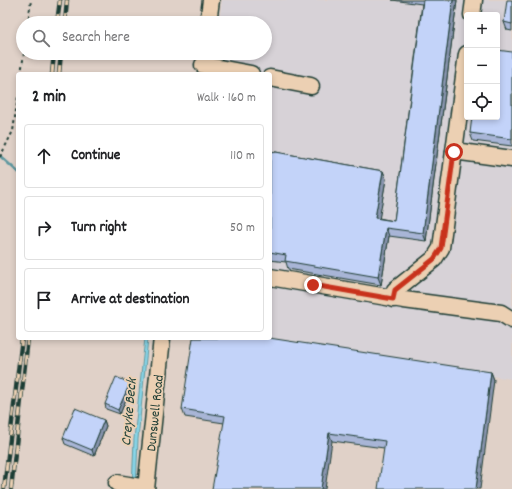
<!DOCTYPE html>
<html lang="en">
<head>
<meta charset="utf-8">
<style>
	body { margin:0; font-family:Dekko,sans-serif; background:#f2f2f2; color:#202124 }
	.controls { position:absolute; right:12px; top:12px; display:grid; overflow:hidden; border-radius:4px; box-shadow:0 2px 6px #0003 }
	.controls button { width:36px; height:36px; display:grid; place-items:center; padding:0; border:0; border-bottom:1px solid #e0e0e0; background:#fff; color:#202124; font:20px sans-serif }
	.stop { position:absolute; width:12px; height:12px; margin:-9px; border:3px solid #c8321e; border-radius:50%; background:#fff }
	.stop.end { background:#c8321e; border-color:#fff; box-shadow:0 1px 4px #0008 }
	.list { margin:0; padding:0; list-style:none }
	h2 { display:flex; justify-content:space-between; align-items:center; height:52px; margin:0; padding:0 16px; font-size:17px }
	h2 small { font-size:13px; font-weight:400; color:#757577 }
	.list li { display:grid; grid-template-columns:26px 1fr auto; gap:12px; align-items:center; box-sizing:border-box; height:64px; margin:0 8px 8px; padding:0 8px; border:1px solid #e0e0e0; border-radius:4px }
	.list b { display:block; font-size:15px; white-space:nowrap }
	.list em { font-size:13px; font-style:normal; color:#757577 }
	.icon { flex:none; width:22px; height:22px; fill:none; stroke:currentColor; stroke-width:2; stroke-linecap:round; stroke-linejoin:round }
	.map { position:relative; flex:none; width:512px; height:489px; overflow:hidden }
	.search { position:absolute; background:#fff; box-shadow:0 2px 6px #0003; left:16px; top:16px; width:256px; height:44px; display:flex; align-items:center; gap:10px; box-sizing:border-box; padding:0 14px; border-radius:22px; color:#757577; font-size:15px }
	.panel { position:absolute; background:#fff; box-shadow:0 2px 6px #0003; left:16px; top:72px; width:256px; height:268px; border-radius:4px }
	.map>svg:first-child { display:block }
	.built { fill:#d7d2d7; fill-rule:evenodd }
	.water { fill:#88d5e8; stroke:#5e98a0 }
	.lines { fill:none; stroke-linecap:round; stroke-linejoin:round }
	.stream { stroke:#5e98a0; stroke-width:3 }
	.minor-casing { stroke:#1f3d34; stroke-width:19 }
	.path { stroke:#1f3d34; stroke-width:2; stroke-dasharray:3 3; stroke-linecap:butt }
	.minor { stroke:#ecd0b3; stroke-width:16 }
	.rail-casing { stroke:#1f3d34; stroke-width:4.5 }
	.rail { stroke:#ecd0b3; stroke-width:3; stroke-dasharray:9; stroke-linecap:butt }
	.wall { fill:#a8b5d6; stroke:#1f3d34 }
	.shaded-wall { fill:#8894ae; stroke:#1f3d34 }
	.building { fill:#c3d3f9; stroke:#1f3d34 }
	.route { stroke:#c8321e; stroke-width:5 }
	.labels { text-anchor:middle; stroke-width:3.5; stroke-linejoin:round; paint-order:stroke }
	.street-label { font-size:14px; fill:#1f3d34; stroke:#ecd0b3 }
	.water-label { font-size:15px; font-style:italic; fill:#24453d; stroke:#ecd0b3 }
</style>
</head>
<body>
<div class="map">
<svg width="512" height="489" viewBox="0 0 512 489">
	<rect width="100%" height="100%" fill="#e0d1c8"/>
	<filter id="ink" filterUnits="userSpaceOnUse"><feTurbulence type="fractalNoise" baseFrequency=".025" numOctaves="2"/><feDisplacementMap in="SourceGraphic" scale="8" xChannelSelector="R" yChannelSelector="G"/><feConvolveMatrix kernelMatrix="1 2 1 2 8 2 1 2 1" color-interpolation-filters="sRGB"/></filter>
	<g filter="url(#ink)">
		<path class="built" d="M222,0H512V379L236,338H270V74H215L213,60L214,53H265V23H219ZM467,15H497V117H467Z"/>
		<polygon class="water" points="145,338 148,338 138,439 136,489 132,489 134,439"/>
		<g class="lines">
			<polyline class="stream" points="0,156 18,172"/>
			<g class="minor-casing">
				<g id="minor">
					<polyline points="472,15 474,0"/>
					<polyline points="208,23 211,0"/>
					<polyline points="203,65 251,74"/>
					<polyline points="270,78 311,86"/>
					<polyline points="454,151 512,159"/>
					<polyline points="270,277 404,300 501,313 512,320"/>
					<polyline points="393,299 395,290 434,259 441,248 467,54"/>
					<polyline points="117,483 146,488"/>
					<polyline points="146,489 162,338"/>
				</g>
			</g>
			<g class="path">
				<polyline points="28,23 31,0"/>
				<polyline points="21,74 24,53"/>
				<polyline points="0,157 13,131 18,97"/>
			</g>
			<use href="#minor" class="minor"/>
			<g class="rail-casing">
				<g id="rail">
					<polyline points="57,23 60,0"/>
					<polyline points="65,23 67,0"/>
					<polyline points="52,74 54,53"/>
					<polyline points="59,74 61,53"/>
					<polyline points="4,489 22,338"/>
					<polyline points="11,489 28,338"/>
				</g>
			</g>
			<use href="#rail" class="rail"/>
		</g>
		<g class="wall">
			<polygon points="392,0 457,0 426,241 389,236 381,285 288,269 286,262 270,260 270,151 383,171 386,179 379,218 394,221 422,4"/>
			<polygon points="512,0 512,31 507,30 504,22"/>
			<polygon points="512,52 512,146 473,141 470,133"/>
			<polygon points="491,372 494,380 384,448 332,441 224,423 185,417 182,409"/>
			<polygon points="131,387 120,414 106,409 105,404"/>
			<polygon points="104,420 106,426 94,456 65,444 63,438"/>
		</g>
		<g class="shaded-wall">
			<polygon points="453,0 457,0 426,241 423,233"/>
			<polygon points="383,171 386,179 378,226 375,218"/>
			<polygon points="386,228 389,236 381,285 378,277"/>
			<polygon points="491,372 494,380 480,489 476,489"/>
			<polygon points="130,383 131,387 120,414 118,410"/>
			<polygon points="104,420 106,426 94,456 92,450"/>
			<polygon points="329,433 332,441 325,489 321,489"/>
		</g>
		<g class="building">
			<polygon points="423,0 453,0 423,233 386,228 378,277 285,261 286,255 270,252 270,151 383,171 375,218 394,221"/>
			<polygon points="507,0 512,0 512,24 504,22"/>
			<polygon points="497,50 512,52 512,139 470,133 472,117 497,117"/>
			<polygon points="193,338 269,338 491,372 476,489 378,489 385,441 329,433 321,489 212,489 225,416 182,409"/>
			<polygon points="116,377 130,383 118,410 105,404"/>
			<polygon points="75,408 104,420 92,450 63,438"/>
		</g>
	</g>
	<g class="lines" filter="url(#ink)">
		<polyline class="route" points="313,285 393,299 395,290 434,259 441,248 454,152"/>
	</g>
	<g class="labels">
		<g class="street-label">
			<text transform="translate(154 413) rotate(-84)" y="5">Dunswell Road</text>
		</g>
		<g class="water-label">
			<text transform="translate(128 412) rotate(-85)" y="5">Creyke Beck</text>
		</g>
	</g>
</svg>
<div class="controls">
<button>+</button>
<button>−</button>
<button><svg class="icon" aria-label="locate" viewBox="0 0 24 24"><circle cx="12" cy="12" r="6"/><path d="M12 2v4M12 18v4M2 12h4M18 12h4"/></svg></button>
</div>
<div class="stop" style="left:454px;top:152px"></div>
<div class="stop end" style="left:313px;top:285px"></div>
<div class="search"><svg class="icon" aria-label="search" viewBox="0 0 24 24"><circle cx="10" cy="10" r="6"/><path d="M15 15l6 6"/></svg>Search here</div>
<section class="panel">
<h2>2 min<small>Walk · 160 m</small></h2>
<ul class="list">
<li><svg class="icon" aria-label="ahead" viewBox="0 0 24 24"><path d="M12 20V5M6 11l6-6 6 6"/></svg><div><b>Continue</b></div><em>110 m</em></li>
<li><svg class="icon" aria-label="right" viewBox="0 0 24 24"><path d="M7 20v-9h11M14 6l5 5-5 5"/></svg><div><b>Turn right</b></div><em>50 m</em></li>
<li><svg class="icon" aria-label="arrive" viewBox="0 0 24 24"><path d="M6 21V4h12l-3 4 3 4H6"/></svg><div><b>Arrive at destination</b></div></li>
</ul>
</section>
</div>
</body>
</html>
